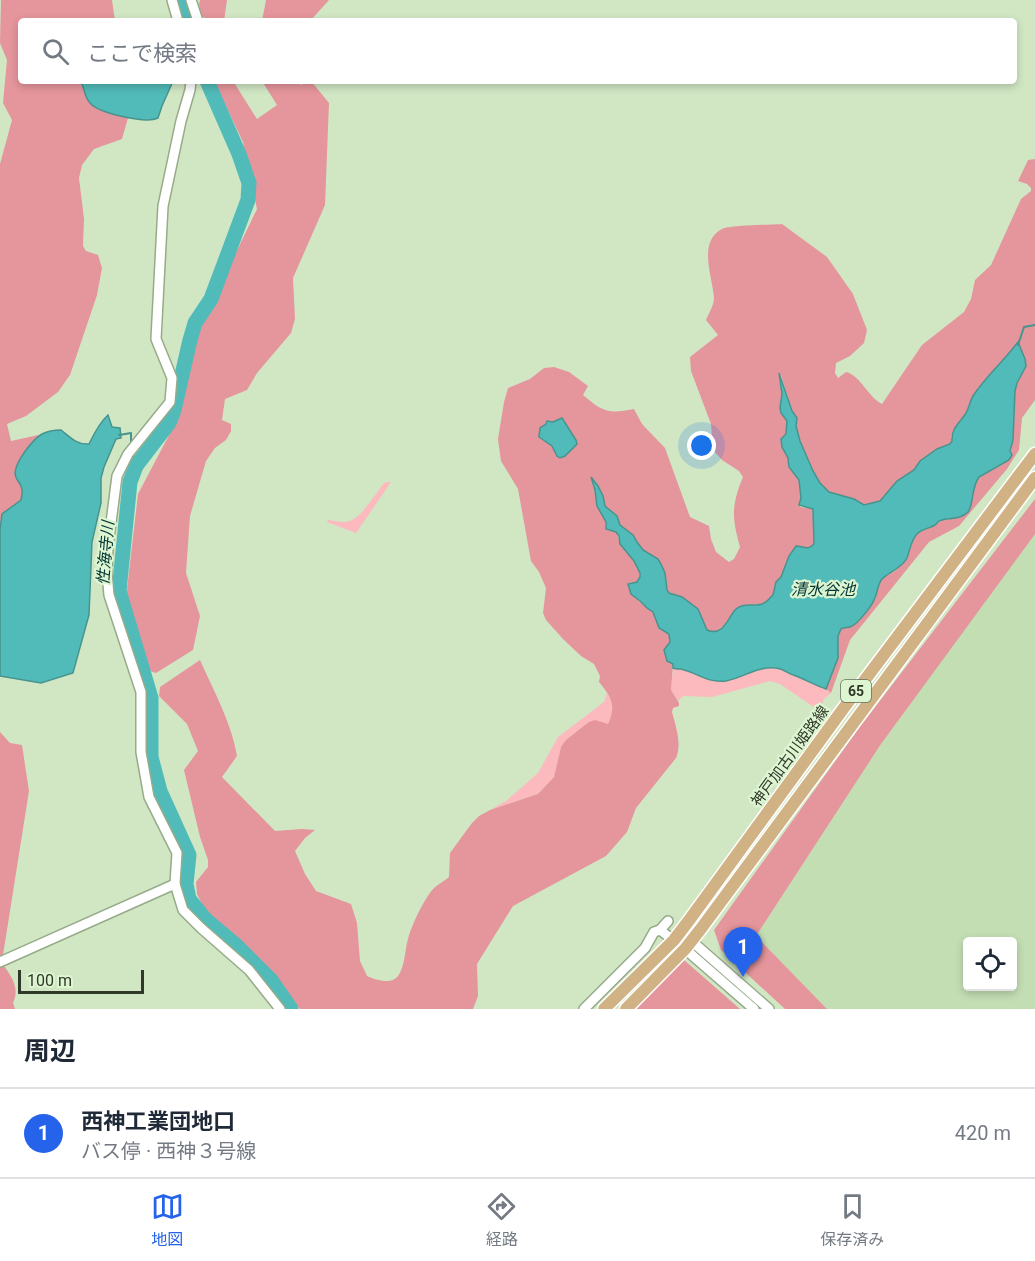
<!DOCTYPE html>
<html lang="ja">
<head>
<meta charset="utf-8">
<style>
	body { margin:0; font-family:Roboto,"Noto Sans JP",sans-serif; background:#f2f2f3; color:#1f2937 }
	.controls { position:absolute; right:18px; bottom:18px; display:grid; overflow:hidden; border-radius:6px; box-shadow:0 3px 9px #0003 }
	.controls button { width:54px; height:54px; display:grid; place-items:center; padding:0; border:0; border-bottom:2px solid #e0e1e3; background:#fff; color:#1f2937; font:30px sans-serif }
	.scale { position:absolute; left:18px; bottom:15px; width:126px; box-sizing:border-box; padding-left:6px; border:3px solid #30382a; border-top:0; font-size:16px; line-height:21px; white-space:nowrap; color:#30382a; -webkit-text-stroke:4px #def5d1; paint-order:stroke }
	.you { position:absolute; left:702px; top:446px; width:21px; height:21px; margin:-15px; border:4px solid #fff; border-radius:50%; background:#1a73e8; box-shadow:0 0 0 9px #1a73e833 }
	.badge { display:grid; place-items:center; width:39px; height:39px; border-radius:50%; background:#2563eb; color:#fff; font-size:20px; font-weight:700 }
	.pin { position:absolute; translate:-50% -50px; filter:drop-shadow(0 2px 3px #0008) }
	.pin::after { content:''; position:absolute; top:32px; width:21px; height:18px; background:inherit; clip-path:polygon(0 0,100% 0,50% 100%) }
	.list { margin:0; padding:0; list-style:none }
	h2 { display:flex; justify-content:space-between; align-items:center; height:78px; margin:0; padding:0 24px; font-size:26px }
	h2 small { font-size:20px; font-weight:400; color:#747a83 }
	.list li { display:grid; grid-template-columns:39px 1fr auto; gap:18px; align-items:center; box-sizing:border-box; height:90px; padding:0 24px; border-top:2px solid #e0e1e3 }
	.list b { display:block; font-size:22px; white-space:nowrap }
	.list p { margin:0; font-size:20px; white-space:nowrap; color:#747a83 }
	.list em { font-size:20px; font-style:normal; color:#747a83 }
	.icon { flex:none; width:33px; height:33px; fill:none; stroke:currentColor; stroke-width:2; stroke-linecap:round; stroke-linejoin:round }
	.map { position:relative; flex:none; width:1035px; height:1009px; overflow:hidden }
	.search { position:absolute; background:#fff; box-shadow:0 3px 9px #0003; left:18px; right:18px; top:18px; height:66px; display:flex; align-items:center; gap:15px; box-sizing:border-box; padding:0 21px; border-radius:6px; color:#747a83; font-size:22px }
	.sheet { height:168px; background:#fff }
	nav { display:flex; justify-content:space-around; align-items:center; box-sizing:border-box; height:84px; border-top:2px solid #e0e1e3; background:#fff; font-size:16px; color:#747a83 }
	nav a { display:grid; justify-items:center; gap:3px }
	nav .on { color:#2563eb }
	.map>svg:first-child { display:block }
	.built { fill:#c4deb4; fill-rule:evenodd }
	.green { fill:#fcb9be }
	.forest { fill:#e5959c; fill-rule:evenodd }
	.water { fill:#51bbb9; stroke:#47948e; stroke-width:1.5 }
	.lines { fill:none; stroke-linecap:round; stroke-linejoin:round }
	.stream { stroke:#47948e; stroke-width:2 }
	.river { stroke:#51bbb9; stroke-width:15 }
	.minor-casing { stroke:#96ab89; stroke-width:12 }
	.major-casing { stroke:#fff; stroke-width:15 }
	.minor { stroke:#fff; stroke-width:9 }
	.major { stroke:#d0b285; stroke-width:12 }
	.labels { text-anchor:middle; stroke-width:4.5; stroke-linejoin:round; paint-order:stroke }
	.shield { fill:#def5d1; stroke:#64715c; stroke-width:1.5 }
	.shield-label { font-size:14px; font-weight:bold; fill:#30382a }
	.street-label { font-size:15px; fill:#30382a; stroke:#def5d1 }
	.water-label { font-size:16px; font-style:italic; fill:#023636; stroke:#def5d1 }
</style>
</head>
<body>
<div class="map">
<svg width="1035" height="1009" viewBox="0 0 1035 1009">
	<rect width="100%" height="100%" fill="#d1e7c4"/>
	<path class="built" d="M1035,532V1009H827L756,936L881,744ZM968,942H1012V986H968Z"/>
	<g class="green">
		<path d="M387,482H391L356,533L327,522L328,520C335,521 346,524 352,520C363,515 376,493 384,483Z"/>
		<path d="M673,668H679L713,681L769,668C785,668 799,677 814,684C820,687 825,688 831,693L823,700L821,712L780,684L770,681L712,697L683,696L678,701L671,690Z"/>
		<polygon points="607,693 612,702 613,714 608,724 561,747 554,777 538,794 490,810 506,801 538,773 558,737 604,702"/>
	</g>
	<g class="forest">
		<path d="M1,0H112L115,21H21V81H81L88,100L97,109L128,118L122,139L94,149L82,165L79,178L84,219L83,246L86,251L98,255L102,268L97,295L70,375L58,392L26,416L7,424L11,441L43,434C31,443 13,461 16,478C17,480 20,484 21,486C23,490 22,496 21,500L2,514L0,530V164L12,120L3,103L7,60L0,43Z"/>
		<polygon points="200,0 227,0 224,21 206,19 201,15 199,4"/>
		<polygon points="266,0 329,0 310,21 262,21"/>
		<polygon points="214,81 233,81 257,119 277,105 262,81 297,81 301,85 308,81 311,81 329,103 325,205 293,278 295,319 291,333 257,373 247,390 225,399 222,420 231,424 231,431 226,440 215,448 206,461 190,516 186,573 200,616 193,650 156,673 150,671 126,598 138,494 178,418 201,325 257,209 243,142"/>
		<path d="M1035,159V400L1022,418L1019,450L1007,469L959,526L929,542L850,640L831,693L826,689L832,675L838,636L841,628L867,611L875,599L878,586L882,579L895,571L904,562L907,557L914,538L918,533L935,525L942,520H948L971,506C972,472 984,476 1009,460L1013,440L1012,425L1015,391L1017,383L1026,366L1025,359L1018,342L1008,356L987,378L972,398L966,413L954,429L951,437L952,441L950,444L937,449L920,461L914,470L902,478L880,501L864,505L854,499L829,492L820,484L813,471L800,441L796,426L797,418L792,411L781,375L779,378L782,394L780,408L781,413L787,421L786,434L782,437V447L788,458L789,467L799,480L801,498L800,507L813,509L814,544C808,551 803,546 796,546L789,556L781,577L776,585L773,595L761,605L754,604L715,632H711L707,631C698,615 702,610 684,599C678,595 672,595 667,590L648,554L643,550L637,542L633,535L620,525L617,516L613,512L605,506C602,495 600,487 593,479L597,506L606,522L605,526L608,530L616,532C619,537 619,542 622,547C630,556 645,569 637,582L629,583C630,587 630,591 632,594C634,598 649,609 653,612C657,624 657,628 669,633C672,641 670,643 665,648L673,664L671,690L679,703V706L673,708L672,712C676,727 682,744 676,758L636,808L627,832L606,856L513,906L477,964L478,996L473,1009H300L262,961L215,920L203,906L197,894L196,882L208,867V860L200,837L184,770L198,751L187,724L159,696L160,687L200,660C213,689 232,724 237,756L222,777L275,831L302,829L315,830L305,838L295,851L305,874L316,891L351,904L357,923L360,961L367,976C376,980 391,985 398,976C405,967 405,949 408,939C411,926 425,897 434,888C438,884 445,881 449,877L450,853L472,823L479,816L490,810L538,794L554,777L561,747L566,740L589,722L595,720L608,724C617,705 611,697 599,682L600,676L594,664L581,656L563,639L546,620L543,613L546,588L539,572L531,561L518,489L501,461L498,439L504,402L508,388L530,379L544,368L554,367L569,372L588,386L583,395C603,412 608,414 634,409L642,424L665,448L690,517L709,526L711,539L716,552L729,562L734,559L740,547C732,518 731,506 743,477L739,471L722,460L713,450L711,424L691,371L690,357L718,335L706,320C709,313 714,305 714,298C713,278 697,242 722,229C730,225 771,225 782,224L827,257L853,294L867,330L864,343L850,356L836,363L835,373L838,378L846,372C860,375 868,397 882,404L922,345L964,312L971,299L975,280L991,265L1021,199L1031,191V188L1027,184L1018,181L1028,160ZM549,421H557L555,453L553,446L541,439L540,428Z"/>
		<polygon points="1035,499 1035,534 881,744 756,936 827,1009 785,1009 721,950 714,930 859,728"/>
		<polygon points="0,732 10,743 22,745 29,791 3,955 0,956"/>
		<polygon points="684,960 740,1009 635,1009"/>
		<path d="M4,966C12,977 20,989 13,1003L15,1009H0V968Z"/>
	</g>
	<g class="water">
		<path d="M81,81H173L162,106L158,118C146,124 98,113 90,103C85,98 84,88 81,81Z"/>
		<path d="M1018,342L1025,359L1026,366L1017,383L1015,391L1013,440L1010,451L1012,455L1009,460L979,477C971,488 974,504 968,512C961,519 951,518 942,520C937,521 939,522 935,525C930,528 923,529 918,533C911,539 910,550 907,558C902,568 889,572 882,579C877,585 878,593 874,600C871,607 857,625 850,627C847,628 844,627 841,629L838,636V658L826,689C815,685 806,680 796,676C788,674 783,668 775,668C758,666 742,678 726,681C706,683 698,673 681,669C678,669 675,669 673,668V664L667,661L664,650L670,642L669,634L659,628L653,612L647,608L640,601L631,594L628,584L637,582L640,577V573L634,561L620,544L619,536L616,532L606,529V522L597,506L595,490L591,477L598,486L603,496L605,506L617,516L620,525L633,535L637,542L643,550L658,559L661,564L665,573L667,590L669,593L682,597L698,609L707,630C723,637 728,618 735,610C742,602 753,607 762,604C766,603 770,598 773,595L776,582L781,577L789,556L796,546C803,546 808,551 814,544L813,509L799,505L801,498L799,480L789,467L788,458L782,447L781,439L786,434L787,421L781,413L780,408L782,394L779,373L792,411L797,418L796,426L800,441L813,471L820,483L829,492L854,499L864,505L880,501L897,481L914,470L920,461L937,449L950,444L952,441C951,428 960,423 966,413C969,408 970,401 973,396C986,376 1004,361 1018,342Z"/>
		<path d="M108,415L112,427L120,428L121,438L116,439L104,467L101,478V503L92,542L89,615L73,673L41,683L0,676V530L2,514L21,500C22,496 23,490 21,486C19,481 15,479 15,473C16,461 32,440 42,434C48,431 55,430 61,430C70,437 77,445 89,444C94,434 99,423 108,415Z"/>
		<polygon points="562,418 576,440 577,444 565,456 560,458 557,456 552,446 539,437 540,428 546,424 547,421 553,422"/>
	</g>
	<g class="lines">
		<g class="stream">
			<polyline points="1018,345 1024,327 1035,325"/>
			<polyline points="119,435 131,433 131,445"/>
			<polyline points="133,454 136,466"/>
		</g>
		<g class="river">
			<polyline points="183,0 183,5 188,21"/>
			<polyline points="207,81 239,154 249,183 248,200 211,299 195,323 190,340 174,410 169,423 136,466 130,482 119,591 151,698 151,757 160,791 189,855 186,884 189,899 205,919 237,946 271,980 291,1009"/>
		</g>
		<g class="minor-casing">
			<g id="minor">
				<polyline points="172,0 178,21"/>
				<polyline points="191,0 198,21"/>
				<polyline points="191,81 190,90 181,121 163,206 156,339 172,378 170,402 128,454 117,476 108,546 107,573 109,595 141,692 141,752 149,797 177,853 175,884 183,910 201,928 249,970 280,1009"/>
				<polyline points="660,930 685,949 754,1009"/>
				<polyline points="687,937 769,1009"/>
				<polyline points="0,962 175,884"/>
				<polyline points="584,1009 645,948 654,932 660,930 668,921"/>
			</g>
		</g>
		<g class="major-casing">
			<g id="major">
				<polyline points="604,1009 674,940 690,919 843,709 1035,454"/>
				<polyline points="626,1009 685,949 700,930 1035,478"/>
			</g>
		</g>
		<use href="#minor" class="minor"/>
		<use href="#major" class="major"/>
	</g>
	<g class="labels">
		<rect class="shield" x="841" y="680" width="30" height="22" rx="4.5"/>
		<g class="shield-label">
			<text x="856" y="696">65</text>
		</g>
		<g class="street-label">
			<text transform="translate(790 756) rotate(-54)" y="5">神戸加古川姫路線</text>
		</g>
		<g class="water-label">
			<text transform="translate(105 553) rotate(-85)" y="6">性海寺川</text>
			<text x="823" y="595">清水谷池</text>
		</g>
	</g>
</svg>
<div class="controls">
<button><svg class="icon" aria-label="locate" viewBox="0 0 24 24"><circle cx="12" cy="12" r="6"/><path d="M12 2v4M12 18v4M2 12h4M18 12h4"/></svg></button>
</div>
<div class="scale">100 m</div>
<div class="you"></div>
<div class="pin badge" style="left:743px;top:977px">1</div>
<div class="search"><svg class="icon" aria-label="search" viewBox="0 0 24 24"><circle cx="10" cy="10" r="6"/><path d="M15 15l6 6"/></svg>ここで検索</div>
</div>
<section class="sheet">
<h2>周辺<small></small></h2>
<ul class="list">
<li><span class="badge">1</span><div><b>西神工業団地口</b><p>バス停 · 西神３号線</p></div><em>420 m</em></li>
</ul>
</section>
<nav>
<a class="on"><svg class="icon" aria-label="map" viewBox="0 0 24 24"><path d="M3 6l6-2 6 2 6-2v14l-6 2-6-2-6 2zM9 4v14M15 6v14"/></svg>地図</a>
<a><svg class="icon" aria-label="directions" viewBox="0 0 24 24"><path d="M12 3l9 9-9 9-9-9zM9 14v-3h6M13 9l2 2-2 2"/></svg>経路</a>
<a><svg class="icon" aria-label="saved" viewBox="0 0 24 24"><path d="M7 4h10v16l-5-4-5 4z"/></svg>保存済み</a>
</nav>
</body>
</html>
